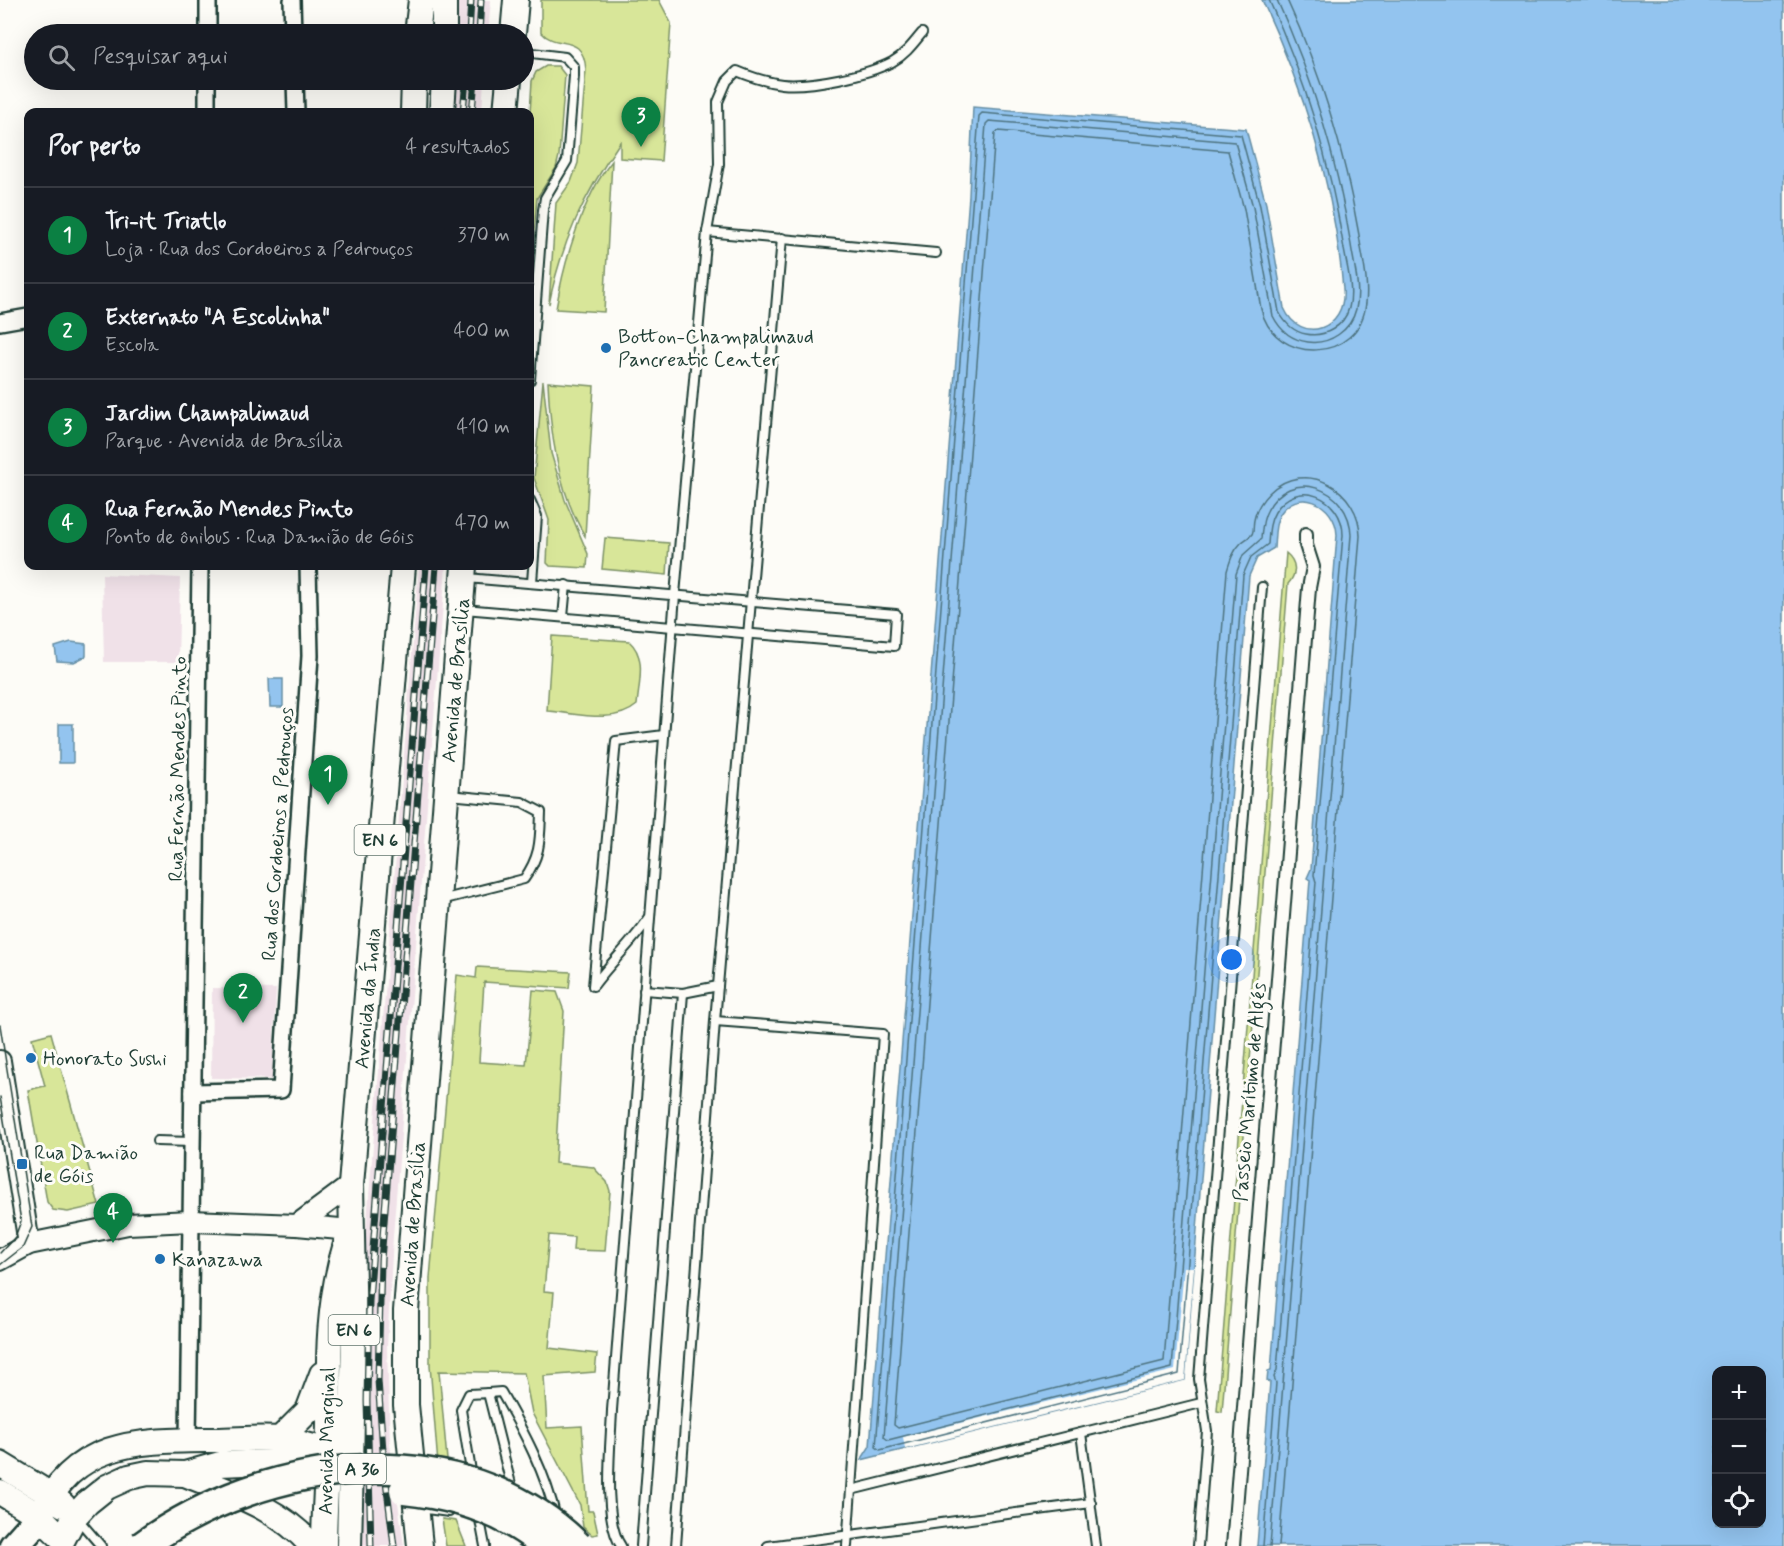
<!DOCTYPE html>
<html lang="pt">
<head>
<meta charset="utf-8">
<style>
	body { margin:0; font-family:Mynerve,sans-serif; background:#20242c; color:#f1f3f6 }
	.controls { position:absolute; right:18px; bottom:18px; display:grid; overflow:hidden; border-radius:12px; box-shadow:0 6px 24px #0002 }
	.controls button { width:54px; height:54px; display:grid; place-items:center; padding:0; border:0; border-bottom:2px solid #363941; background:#171b24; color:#f1f3f6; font:30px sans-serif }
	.you { position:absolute; left:1232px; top:960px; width:21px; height:21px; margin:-15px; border:4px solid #fff; border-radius:50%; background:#1a73e8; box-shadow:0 0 0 9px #1a73e833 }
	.badge { display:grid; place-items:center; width:39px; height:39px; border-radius:50%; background:#0b8043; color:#fff; font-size:20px; font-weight:700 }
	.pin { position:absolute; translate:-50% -50px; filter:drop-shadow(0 2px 3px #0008) }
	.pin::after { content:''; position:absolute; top:32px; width:21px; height:18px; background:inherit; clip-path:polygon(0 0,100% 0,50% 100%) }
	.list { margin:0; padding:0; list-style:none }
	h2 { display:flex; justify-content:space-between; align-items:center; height:78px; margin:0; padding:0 24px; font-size:26px }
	h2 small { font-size:20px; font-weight:400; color:#9ea1a6 }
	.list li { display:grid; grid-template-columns:39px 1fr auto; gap:18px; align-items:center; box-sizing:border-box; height:96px; padding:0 24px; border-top:2px solid #363941 }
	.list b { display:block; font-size:22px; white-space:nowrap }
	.list p { margin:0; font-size:20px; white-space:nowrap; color:#9ea1a6 }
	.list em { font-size:20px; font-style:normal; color:#9ea1a6 }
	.icon { flex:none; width:33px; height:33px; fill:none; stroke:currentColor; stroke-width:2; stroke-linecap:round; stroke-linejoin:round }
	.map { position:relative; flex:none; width:1784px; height:1546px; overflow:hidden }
	.search { position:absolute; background:#171b24; box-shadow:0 6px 24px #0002; left:24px; top:24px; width:510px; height:66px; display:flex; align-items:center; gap:15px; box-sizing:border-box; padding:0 21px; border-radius:33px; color:#9ea1a6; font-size:22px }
	.panel { position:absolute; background:#171b24; box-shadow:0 6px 24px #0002; left:24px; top:108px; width:510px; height:462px; border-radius:12px }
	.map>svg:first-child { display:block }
	.built { fill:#f0e1e8 }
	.green { fill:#d8e699; stroke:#7c9266; stroke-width:1.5 }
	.water { fill:#93c4ef; stroke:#658ea4; stroke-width:1.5; fill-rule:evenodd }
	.pier { fill:#fdfcf7 }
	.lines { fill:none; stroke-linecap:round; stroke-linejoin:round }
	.shore { stroke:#4d737f; stroke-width:1.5 }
	.service-casing { stroke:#1f3d34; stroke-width:12 }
	.pedestrian-casing { stroke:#1f3d34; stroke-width:16 }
	.minor-casing { stroke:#1f3d34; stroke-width:20 }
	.tertiary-casing { stroke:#1f3d34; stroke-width:24 }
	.primary-casing { stroke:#1f3d34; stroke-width:28 }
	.motorway-casing { stroke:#1f3d34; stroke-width:33 }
	.service { stroke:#fdfcf7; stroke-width:8 }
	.pedestrian { stroke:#fdfcf7; stroke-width:12 }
	.minor { stroke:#fdfcf7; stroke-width:15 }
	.tertiary { stroke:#fdfcf7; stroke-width:20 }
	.primary { stroke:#fdfcf7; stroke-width:24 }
	.motorway { stroke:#fdfcf7; stroke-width:28 }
	.tram { stroke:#1f3d34; stroke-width:1.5 }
	.rail-casing { stroke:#1f3d34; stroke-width:7 }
	.rail { stroke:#fdfcf7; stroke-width:4.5; stroke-dasharray:14; stroke-linecap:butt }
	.motorway-bridge-casing { stroke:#1f3d34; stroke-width:33; stroke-linecap:butt }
	.motorway-bridge { stroke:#fdfcf7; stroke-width:28 }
	.poi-dot { fill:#1f6fb2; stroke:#fdfcf7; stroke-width:2 }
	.labels { text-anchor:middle; stroke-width:6; stroke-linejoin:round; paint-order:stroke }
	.shield { fill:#fdfcf7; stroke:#62766e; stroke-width:1.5 }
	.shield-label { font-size:18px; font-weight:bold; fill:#1f3d34 }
	.poi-label { font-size:20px; fill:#1f3d34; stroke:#fdfcf7; text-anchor:start }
	.street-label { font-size:20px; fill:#1f3d34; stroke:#fdfcf7 }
</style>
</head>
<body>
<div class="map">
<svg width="1784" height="1546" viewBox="0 0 1784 1546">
	<rect width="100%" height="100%" fill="#fdfcf7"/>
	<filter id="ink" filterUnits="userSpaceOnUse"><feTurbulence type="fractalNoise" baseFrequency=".0167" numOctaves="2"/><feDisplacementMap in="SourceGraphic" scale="12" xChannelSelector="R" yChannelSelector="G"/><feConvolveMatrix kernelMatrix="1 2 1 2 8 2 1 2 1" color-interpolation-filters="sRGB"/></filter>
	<g filter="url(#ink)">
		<g class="built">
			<polygon points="457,0 491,0 488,34 457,34"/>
			<polygon points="456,80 484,80 482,112 455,112"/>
			<polygon points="419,566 446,566 393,1236 387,1348 390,1444 404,1546 361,1546 359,1508 361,1297"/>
			<polygon points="102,574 180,578 178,662 104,662"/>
			<polygon points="212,988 276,989 272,1079 211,1078"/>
		</g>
		<g class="green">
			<path d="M541,0H659L671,23L661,161L620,158V142C584,195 562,241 549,304L556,203L571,182L578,163L586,70C583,31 557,51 541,32Z"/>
			<polygon points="546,66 558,66 565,75 559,156 556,168 537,198 530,275 530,113 532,81 536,72"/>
			<path d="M612,161L604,312L556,309C564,262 582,198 612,161Z"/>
			<polygon points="543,381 551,453 565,500 588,554 587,568 550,566 547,563 549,520 534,478"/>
			<path d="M548,382L594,386L585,536C559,493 550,432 548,382Z"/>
			<polygon points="605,538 669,543 667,575 602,569"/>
			<path d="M1286,553C1297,562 1297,574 1288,584L1222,1412L1217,1411Z"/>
			<path d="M552,636L629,641C647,657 639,682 637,705C614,725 576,713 547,711Z"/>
			<polygon points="477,967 571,972 569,988 484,982 479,1062 526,1065 533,990 557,992 564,1011 555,1163 593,1167 607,1182 610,1191 605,1251 573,1250 574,1237 549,1235 544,1291 554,1292 549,1348 597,1354 595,1372 544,1376 547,1428 582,1426 588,1511 593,1511 598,1534 592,1535 583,1527 580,1505 532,1413 524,1373 439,1371 451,1504 441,1502 430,1365 430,1278 457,975 476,978"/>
			<polygon points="51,1033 99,1205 68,1212 53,1210 47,1202 28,1090 45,1086 32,1038"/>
			<polygon points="442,1519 456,1521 466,1546 446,1546"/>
		</g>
		<g class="water">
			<path d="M1262,0H1784V1546H1257L1270,1382L1267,1381L1268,1371L1271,1370L1310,880L1307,878L1311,869L1337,535C1336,503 1296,485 1279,516C1274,526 1275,538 1274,548L1257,558L1249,576L1185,1380L861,1460L870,1446L969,196L973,107L1246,129L1266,204L1284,308C1301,346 1347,329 1343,289C1335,189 1304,90 1262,0ZM1716,1370H1762V1524H1716Z"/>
			<polygon points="71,642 86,644 86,656 74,662 57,661 55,647"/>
			<polygon points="269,679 283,679 283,707 270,707"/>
			<rect x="59" y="724" width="14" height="39"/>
		</g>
		<polygon class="pier" points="1184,1267 1194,1267 1185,1380 905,1449 903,1437 1175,1370"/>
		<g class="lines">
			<g class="shore">
				<path d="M1263,1546L1276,1383L1274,1377L1277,1370L1316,882L1314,875L1343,535C1343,497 1296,477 1275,512C1269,522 1269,533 1268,544L1251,557L1243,575L1179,1374L880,1450L876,1447L979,116L982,113L1241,135L1260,206L1279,312C1285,323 1294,332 1306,334C1325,338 1344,326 1349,308C1354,290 1347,267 1344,249C1330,162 1306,80 1269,0"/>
				<path d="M1270,1546L1351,535C1350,487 1289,466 1267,511C1262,520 1262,530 1261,539L1243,555L1236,574L1172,1368L888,1440L884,1437L986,124L989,121L1235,142L1253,207L1273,316C1280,330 1292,340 1308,342C1330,345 1351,330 1356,309C1361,289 1354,265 1351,245C1337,160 1313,78 1277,0"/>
				<path d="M1279,1546L1360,536C1360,490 1306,457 1269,493C1262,500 1256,510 1254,520C1253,524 1254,531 1252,534C1250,537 1244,540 1241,543C1233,551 1230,561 1227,571L1164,1361L898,1428L894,1425L995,133L998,131L1228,151L1244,209L1261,309C1275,366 1360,363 1366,303C1369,281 1362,257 1359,235C1345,154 1322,75 1287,0"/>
			</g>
			<g class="service-casing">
				<g id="service">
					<polyline points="524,52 565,57 574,67 574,76 567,161 545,198 543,210 530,380"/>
					<polyline points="707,232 936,253"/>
					<polyline points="530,500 537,516 532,582"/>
					<polyline points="464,609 894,646 896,614 467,578"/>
					<polyline points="563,617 566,585"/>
					<path d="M441,900L524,879C541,855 540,840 541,812L522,802L449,795"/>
					<path d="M594,985C612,961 633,942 649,918"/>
					<polyline points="593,986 616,741 664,735"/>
					<polyline points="644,990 683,993 718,986"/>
					<polyline points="715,1021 883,1034 847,1546"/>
					<polyline points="157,1141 192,1142"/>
					<path d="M488,1393L501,1392C524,1432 546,1473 556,1518"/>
					<polyline points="1081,1433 1096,1546"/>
					<polyline points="472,1477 461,1410 469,1394 488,1393 513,1492"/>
					<polyline points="851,1490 1201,1403"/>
					<polyline points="419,1508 449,1512"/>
					<polyline points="479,1515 485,1546"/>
					<polyline points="77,1518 101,1546"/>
					<path d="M621,1546C602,1519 611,1443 612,1410L675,595L707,232L719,164L718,102L727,81L737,71C751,77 766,82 782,84C810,87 867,75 892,62C905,55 913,44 922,33"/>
					<polyline points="641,1546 683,993"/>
					<polyline points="676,1546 715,1021 782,238"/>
					<polyline points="768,1546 1091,1503"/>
					<polyline points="1198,1546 1207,1431 1199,1379 1262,587"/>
				</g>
			</g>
			<g class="pedestrian-casing">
				<polyline id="pedestrian" points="1233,1546 1309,588 1313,567 1306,545 1306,534"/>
			</g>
			<g class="minor-casing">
				<g id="minor">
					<polyline points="292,0 293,34"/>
					<polyline points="208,34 208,0"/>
					<polyline points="295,80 296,112"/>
					<polyline points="207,112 207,80"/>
					<polyline points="0,322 28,317"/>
					<polyline points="193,1092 281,1090 310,656 308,566"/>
					<polyline points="188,1440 200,566"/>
				</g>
			</g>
			<g class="tertiary-casing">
				<g id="tertiary">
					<polyline points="0,1061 29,1244"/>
					<polyline points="297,1225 351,1185"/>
					<polyline points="0,1260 29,1244 128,1224 191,1221 297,1225 350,1230"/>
				</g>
			</g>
			<g class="primary-casing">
				<g id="primary">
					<polyline points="444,0 444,34"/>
					<polyline points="417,34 421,0"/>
					<polyline points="513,34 516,0"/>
					<polyline points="413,112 414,80"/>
					<polyline points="442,112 444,80"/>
					<polyline points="506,112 509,80"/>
					<polyline points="280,1439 308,1411 322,1374"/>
					<polyline points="0,1464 51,1495 63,1505"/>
					<path d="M185,1474C229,1492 280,1508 312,1546"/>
					<polyline points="0,1492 38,1515 63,1539 75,1516 87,1503 107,1487 129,1477 148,1473 185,1474 220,1464 294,1461 326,1450"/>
					<path d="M40,1517C74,1438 142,1441 215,1440C236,1440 259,1437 280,1439C296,1441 312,1448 329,1450"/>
					<path d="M324,1546C324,1503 329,1460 329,1417C328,1356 328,1302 346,1244"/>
					<polyline points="349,1546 354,1336 351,1185 403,566"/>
					<polyline points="420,1546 406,1405 406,1311 464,566"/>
				</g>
			</g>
			<g class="motorway-casing">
				<polyline id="motorway" points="14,1546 40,1517"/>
			</g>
			<use href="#service" class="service"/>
			<use href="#pedestrian" class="pedestrian"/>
			<use href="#minor" class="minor"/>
			<use href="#tertiary" class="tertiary"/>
			<use href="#primary" class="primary"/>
			<use href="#motorway" class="motorway"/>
			<g class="tram">
				<polyline points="0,1025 32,1227 23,1247 0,1265"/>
				<polyline points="0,1097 21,1221 15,1237 0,1253"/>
			</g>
			<g class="rail-casing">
				<g id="rail">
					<polyline points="469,34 471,0"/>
					<polyline points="479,34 481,0"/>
					<polyline points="463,112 466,80"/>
					<polyline points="472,112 475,80"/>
					<polyline points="371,1546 367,1401 369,1301 426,566"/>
					<polyline points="394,1546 384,1465 378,1380 381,1260 436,566"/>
				</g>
			</g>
			<use href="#rail" class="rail"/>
			<g class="motorway-bridge-casing">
				<g id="motorway-bridge">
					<path d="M404,1490C455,1495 506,1512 546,1546"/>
					<path d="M142,1546C266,1456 461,1431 578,1546"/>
				</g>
			</g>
			<use href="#motorway-bridge" class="motorway-bridge"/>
		</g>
	</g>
	<g class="poi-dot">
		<circle cx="606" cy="348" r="6"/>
		<circle cx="31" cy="1058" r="6"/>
		<rect x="16" y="1158" width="12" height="12" rx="3"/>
		<circle cx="160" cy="1259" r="6"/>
	</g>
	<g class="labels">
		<g class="shield">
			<rect x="354.5" y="825" width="51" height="30" rx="4.5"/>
			<rect x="328.5" y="1315" width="51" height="30" rx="4.5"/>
			<rect x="338" y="1454" width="48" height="30" rx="4.5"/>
		</g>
		<g class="shield-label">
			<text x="380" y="846">EN 6</text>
			<text x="354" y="1336">EN 6</text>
			<text x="362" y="1475">A 36</text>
		</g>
		<g class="poi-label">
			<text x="618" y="343">Botton-Champalimaud<tspan x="618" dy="23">Pancreatic Center</tspan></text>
			<text x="43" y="1065">Honorato Sushi</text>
			<text x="34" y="1159">Rua Damião<tspan x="34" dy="23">de Góis</tspan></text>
			<text x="172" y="1266">Kanazawa</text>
		</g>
		<g class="street-label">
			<text transform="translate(455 680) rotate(-85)" y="7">Avenida de Brasília</text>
			<text transform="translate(177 769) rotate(-89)" y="7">Rua Fernão Mendes Pinto</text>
			<text transform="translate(277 834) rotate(-86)" y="7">Rua dos Cordoeiros a Pedrouços</text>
			<text transform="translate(367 998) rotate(-85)" y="7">Avenida da Índia</text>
			<text transform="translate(1249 1092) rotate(-85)" y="7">Passeio Marítimo de Algés</text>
			<text transform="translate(412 1224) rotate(-86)" y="7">Avenida de Brasília</text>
			<text transform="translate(326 1441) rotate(-89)" y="7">Avenida Marginal</text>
		</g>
	</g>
</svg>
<div class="controls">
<button>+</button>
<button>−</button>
<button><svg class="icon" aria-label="locate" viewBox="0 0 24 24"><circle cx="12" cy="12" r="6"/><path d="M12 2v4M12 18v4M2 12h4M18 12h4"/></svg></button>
</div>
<div class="you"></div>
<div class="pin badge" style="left:328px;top:805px">1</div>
<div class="pin badge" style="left:243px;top:1023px">2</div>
<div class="pin badge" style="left:641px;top:147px">3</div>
<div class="pin badge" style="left:113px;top:1243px">4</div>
<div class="search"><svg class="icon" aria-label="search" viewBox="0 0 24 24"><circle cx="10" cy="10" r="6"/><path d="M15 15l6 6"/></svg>Pesquisar aqui</div>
<section class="panel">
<h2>Por perto<small>4 resultados</small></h2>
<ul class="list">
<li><span class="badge">1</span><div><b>Tri-it Triatlo</b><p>Loja · Rua dos Cordoeiros a Pedrouços</p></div><em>370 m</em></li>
<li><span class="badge">2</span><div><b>Externato &quot;A Escolinha&quot;</b><p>Escola</p></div><em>400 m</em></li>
<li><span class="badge">3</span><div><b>Jardim Champalimaud</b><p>Parque · Avenida de Brasília</p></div><em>410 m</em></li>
<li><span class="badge">4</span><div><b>Rua Fernão Mendes Pinto</b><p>Ponto de ônibus · Rua Damião de Góis</p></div><em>470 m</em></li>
</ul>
</section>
</div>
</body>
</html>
